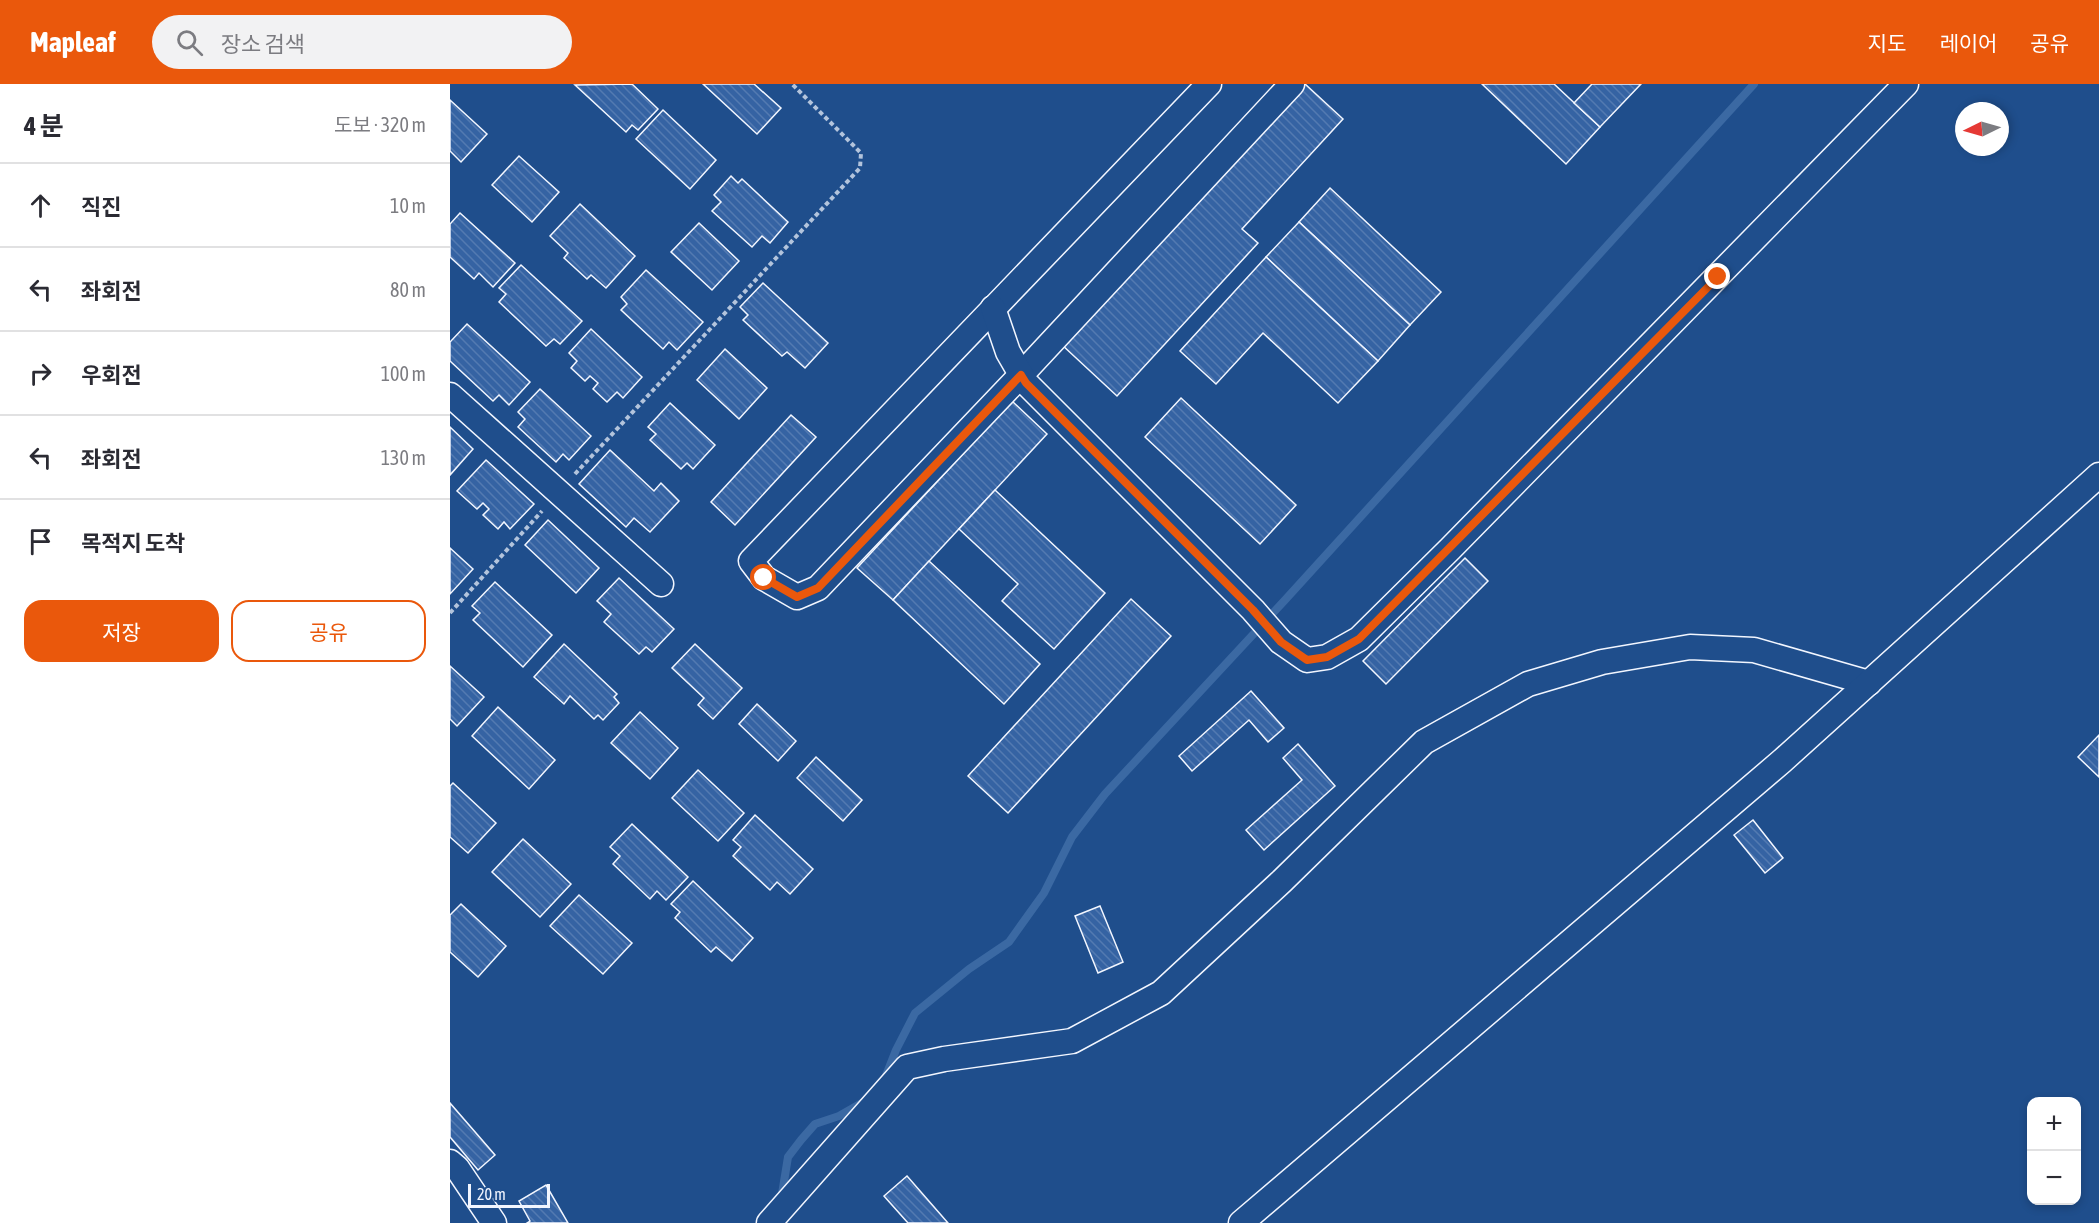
<!DOCTYPE html>
<html lang="ko">
<head>
<meta charset="utf-8">
<style>
	body { margin:0; font-family:"Asap Condensed","Noto Sans KR",sans-serif; background:#f2f2f3; color:#2b2b33 }
	.controls { position:absolute; right:18px; bottom:18px; display:grid; overflow:hidden; border-radius:12px; box-shadow:0 3px 9px #0003 }
	.controls button { width:54px; height:54px; display:grid; place-items:center; padding:0; border:0; border-bottom:2px solid #e1e1e2; background:#fff; color:#2b2b33; font:30px sans-serif }
	.compass { position:absolute; left:1505px; top:18px; width:54px; height:54px; border-radius:50%; background:#fff; box-shadow:0 3px 9px #0003; rotate:265deg }
	.scale { position:absolute; left:18px; bottom:15px; width:82px; box-sizing:border-box; padding-left:6px; border:3px solid #f2f6ff; border-top:0; font-size:16px; line-height:21px; white-space:nowrap; color:#f2f6ff; -webkit-text-stroke:4px #1f4e8c; paint-order:stroke }
	.stop { position:absolute; width:18px; height:18px; margin:-14px; border:4px solid #ea580c; border-radius:50%; background:#fff }
	.stop.end { background:#ea580c; border-color:#fff; box-shadow:0 2px 6px #0008 }
	.list { margin:0; padding:0; list-style:none }
	h2 { display:flex; justify-content:space-between; align-items:center; height:78px; margin:0; padding:0 24px; font-size:26px }
	h2 small { font-size:20px; font-weight:400; color:#7c7c81 }
	.list li { display:grid; grid-template-columns:39px 1fr auto; gap:18px; align-items:center; box-sizing:border-box; height:84px; padding:0 24px; border-top:2px solid #e1e1e2 }
	.list b { display:block; font-size:22px; white-space:nowrap }
	.list em { font-size:20px; font-style:normal; color:#7c7c81 }
	.actions { display:flex; gap:12px; padding:18px 24px }
	.actions a { flex:1; padding:14px 0; border:2px solid #ea580c; border-radius:18px; text-align:center; font-size:21px; color:#ea580c }
	.actions .main { background:#ea580c; color:#fff }
	.icon { flex:none; width:33px; height:33px; fill:none; stroke:currentColor; stroke-width:2; stroke-linecap:round; stroke-linejoin:round }
	.map { position:relative; flex:none; width:1649px; height:1139px; overflow:hidden }
	header { display:flex; align-items:center; gap:36px; box-sizing:border-box; height:84px; padding:0 30px; background:#ea580c; color:#fff }
	header strong { font-size:28px }
	nav { display:flex; gap:33px; margin-inline-start:auto; font-size:21px }
	.search { width:420px; height:54px; background:#f2f2f3; display:flex; align-items:center; gap:15px; box-sizing:border-box; padding:0 21px; border-radius:33px; color:#7c7c81; font-size:22px }
	main { display:flex }
	aside { flex:1; background:#fff }
	.map>svg:first-child { display:block }
	.lines { fill:none; stroke-linecap:round; stroke-linejoin:round }
	.stream { stroke:#3b69a3; stroke-width:8 }
	.building { fill:url(#building-back-hatch); stroke:#f2f6ff; stroke-width:1.5 }
	.street-casing { stroke:#f2f6ff; stroke-width:27 }
	.path { stroke:#b3c4dc; stroke-width:4; stroke-dasharray:4.5 3; stroke-linecap:butt }
	.street { stroke:#1f4e8c; stroke-width:24 }
	.route { stroke:#ea580c; stroke-width:8 }
</style>
</head>
<body>
<header>
<strong>Mapleaf</strong>
<div class="search"><svg class="icon" aria-label="search" viewBox="0 0 24 24"><circle cx="10" cy="10" r="6"/><path d="M15 15l6 6"/></svg>장소 검색</div>
<nav><a>지도</a><a>레이어</a><a>공유</a></nav>
</header>
<main>
<aside>
<h2>4 분<small>도보 · 320 m</small></h2>
<ul class="list">
<li><svg class="icon" aria-label="ahead" viewBox="0 0 24 24"><path d="M12 20V5M6 11l6-6 6 6"/></svg><div><b>직진</b></div><em>10 m</em></li>
<li><svg class="icon" aria-label="left" viewBox="0 0 24 24"><path d="M17 20v-9H6M10 6l-5 5 5 5"/></svg><div><b>좌회전</b></div><em>80 m</em></li>
<li><svg class="icon" aria-label="right" viewBox="0 0 24 24"><path d="M7 20v-9h11M14 6l5 5-5 5"/></svg><div><b>우회전</b></div><em>100 m</em></li>
<li><svg class="icon" aria-label="left" viewBox="0 0 24 24"><path d="M17 20v-9H6M10 6l-5 5 5 5"/></svg><div><b>좌회전</b></div><em>130 m</em></li>
<li><svg class="icon" aria-label="arrive" viewBox="0 0 24 24"><path d="M6 21V4h12l-3 4 3 4H6"/></svg><div><b>목적지 도착</b></div></li>
</ul>
<div class="actions"><a class="main">저장</a><a>공유</a></div>
</aside>
<div class="map">
<svg width="1649" height="1139" viewBox="0 0 1649 1139">
	<defs>
		<pattern id="building-back-hatch" width="6" height="6" patternUnits="userSpaceOnUse" patternTransform="scale(1.5)"><rect width="6" height="6" fill="#3563a3"/><path d="M-1 5l2 2M0 0l6 6M5-1l2 2" fill="none" stroke="#537ab1"/></pattern>
	</defs>
	<rect width="100%" height="100%" fill="#1f4e8c"/>
	<g class="lines">
		<g class="stream">
			<polyline points="435,994 446,966 465,929 519,885 559,858 594,809 622,753 655,710 835,516 1304,0"/>
			<polyline points="331,1116 338,1073 351,1056 365,1040 389,1032 417,1016"/>
		</g>
	</g>
	<g class="building">
		<polygon points="182,0 208,25 188,46 182,41 176,48 125,1"/>
		<polygon points="253,0 304,0 331,24 307,50"/>
		<polygon points="851,0 855,0 893,35 792,145 808,159 667,312 611,260"/>
		<polygon points="1032,0 1104,0 1150,43 1116,80"/>
		<polygon points="1142,0 1191,0 1150,43 1124,19"/>
		<polygon points="0,16 37,50 11,78 0,67"/>
		<polygon points="213,26 266,76 240,105 186,55"/>
		<polygon points="69,72 109,108 82,138 42,101"/>
		<polygon points="281,92 288,99 292,95 338,138 320,159 312,152 302,163 262,127 271,118 264,111"/>
		<polygon points="880,104 991,208 960,241 849,138"/>
		<polygon points="130,120 185,172 156,204 141,191 137,195 114,174 118,169 100,152"/>
		<polygon points="10,129 65,179 43,203 29,189 24,195 0,173 0,140"/>
		<polygon points="849,138 960,241 928,277 816,173"/>
		<polygon points="249,139 289,177 262,206 221,168"/>
		<polygon points="816,173 928,277 888,319 813,249 766,300 730,267"/>
		<polygon points="71,181 132,237 110,260 104,255 96,262 49,218 56,210 49,204"/>
		<polygon points="196,186 253,238 227,266 219,258 213,265 171,226 177,220 171,213"/>
		<polygon points="313,199 378,259 355,284 337,268 332,272 293,236 298,231 290,223"/>
		<polygon points="17,240 80,298 59,321 49,311 43,317 0,277 0,258"/>
		<polygon points="141,245 192,293 173,314 167,308 157,318 143,305 148,299 140,292 135,297 121,284 127,277 119,269"/>
		<polygon points="275,265 317,304 289,335 247,296"/>
		<polygon points="90,305 141,352 119,376 113,370 106,378 68,343 75,335 68,328"/>
		<polygon points="731,314 846,421 810,460 695,353"/>
		<polygon points="562,317 597,350 443,516 407,484"/>
		<polygon points="220,319 265,361 243,385 237,379 231,385 200,356 206,350 198,343"/>
		<polygon points="341,331 366,353 285,441 261,418"/>
		<polygon points="0,343 23,365 0,391"/>
		<polygon points="160,366 204,407 211,399 229,417 200,448 184,434 176,443 129,400"/>
		<polygon points="36,376 84,420 60,445 54,438 48,445 33,431 39,425 33,419 27,425 7,407"/>
		<polygon points="545,406 655,509 604,565 552,517 568,500 509,445"/>
		<polygon points="98,436 149,484 126,509 75,461"/>
		<polygon points="0,464 23,485 0,510"/>
		<polygon points="1015,474 1038,497 936,600 913,577"/>
		<polygon points="479,477 590,580 554,620 443,516"/>
		<polygon points="169,494 224,545 202,568 196,563 189,570 154,538 161,530 147,517"/>
		<polygon points="45,498 102,551 73,583 23,536 30,529 22,522"/>
		<polygon points="681,515 721,552 558,729 518,692"/>
		<polygon points="114,560 167,610 164,613 169,619 153,636 148,631 144,635 120,612 114,620 84,593"/>
		<polygon points="245,560 292,604 263,635 248,621 254,614 222,584"/>
		<polygon points="0,582 34,613 7,642 0,635"/>
		<polygon points="801,607 834,644 818,658 799,636 742,687 729,672"/>
		<polygon points="307,620 346,657 328,677 289,640"/>
		<polygon points="48,623 105,676 79,705 22,652"/>
		<polygon points="190,628 228,664 200,695 161,659"/>
		<polygon points="1649,651 1649,693 1628,673"/>
		<polygon points="848,660 885,702 814,766 796,746 852,696 833,674"/>
		<polygon points="366,673 412,716 393,737 347,694"/>
		<polygon points="248,686 294,729 268,757 222,714"/>
		<polygon points="3,699 46,739 18,769 0,753 0,702"/>
		<polygon points="305,731 363,785 340,810 327,798 320,806 283,772 291,763 283,756"/>
		<polygon points="1303,736 1333,774 1315,789 1284,751"/>
		<polygon points="182,740 238,793 216,816 207,807 200,815 163,780 170,772 160,763"/>
		<polygon points="73,755 121,800 90,833 42,788"/>
		<polygon points="243,797 303,854 282,877 266,863 261,868 225,834 230,828 221,820"/>
		<polygon points="129,811 182,859 153,890 100,842"/>
		<polygon points="11,820 56,862 28,893 0,868 0,831"/>
		<polygon points="650,822 673,878 648,889 625,832"/>
		<polygon points="0,1019 45,1071 28,1086 0,1053"/>
		<polygon points="457,1092 498,1139 458,1139 434,1112"/>
		<polygon points="96,1101 118,1139 77,1139 80,1137 69,1117"/>
	</g>
	<g class="lines">
		<g class="street-casing">
			<g id="street">
				<polyline points="759,0 301,477 314,494 347,513 368,504 571,291 842,0"/>
				<polyline points="543,224 558,268 576,299 803,526 831,558 857,576 877,573 909,555 1000,465 1456,0"/>
				<polyline points="0,311 211,500"/>
				<polyline points="0,1078 7,1084 44,1139"/>
				<polyline points="319,1139 457,983 494,975 622,957 711,909 832,797 974,658 1078,600 1152,578 1240,563 1304,566 1419,599"/>
				<polyline points="791,1139 1332,677 1649,391"/>
			</g>
		</g>
		<g class="path">
			<polyline points="125,390 410,84 411,69 342,0"/>
			<polyline points="0,529 92,427"/>
		</g>
		<use href="#street" class="street"/>
	</g>
	<g class="lines">
		<polyline class="route" points="314,494 347,513 368,504 571,291 576,299 803,526 831,558 857,576 877,573 909,555 1268,193"/>
	</g>
</svg>
<div class="controls">
<button>+</button>
<button>−</button>
</div>
<svg class="compass" viewBox="-18 -18 36 36"><path d="M0-13l5 13h-10z" fill="#e53935"/><path d="M0 13l5-13h-10z" fill="#7c7c81"/></svg>
<div class="scale">20 m</div>
<div class="stop" style="left:314px;top:494px"></div>
<div class="stop end" style="left:1268px;top:193px"></div>
</div>
</main>
</body>
</html>
